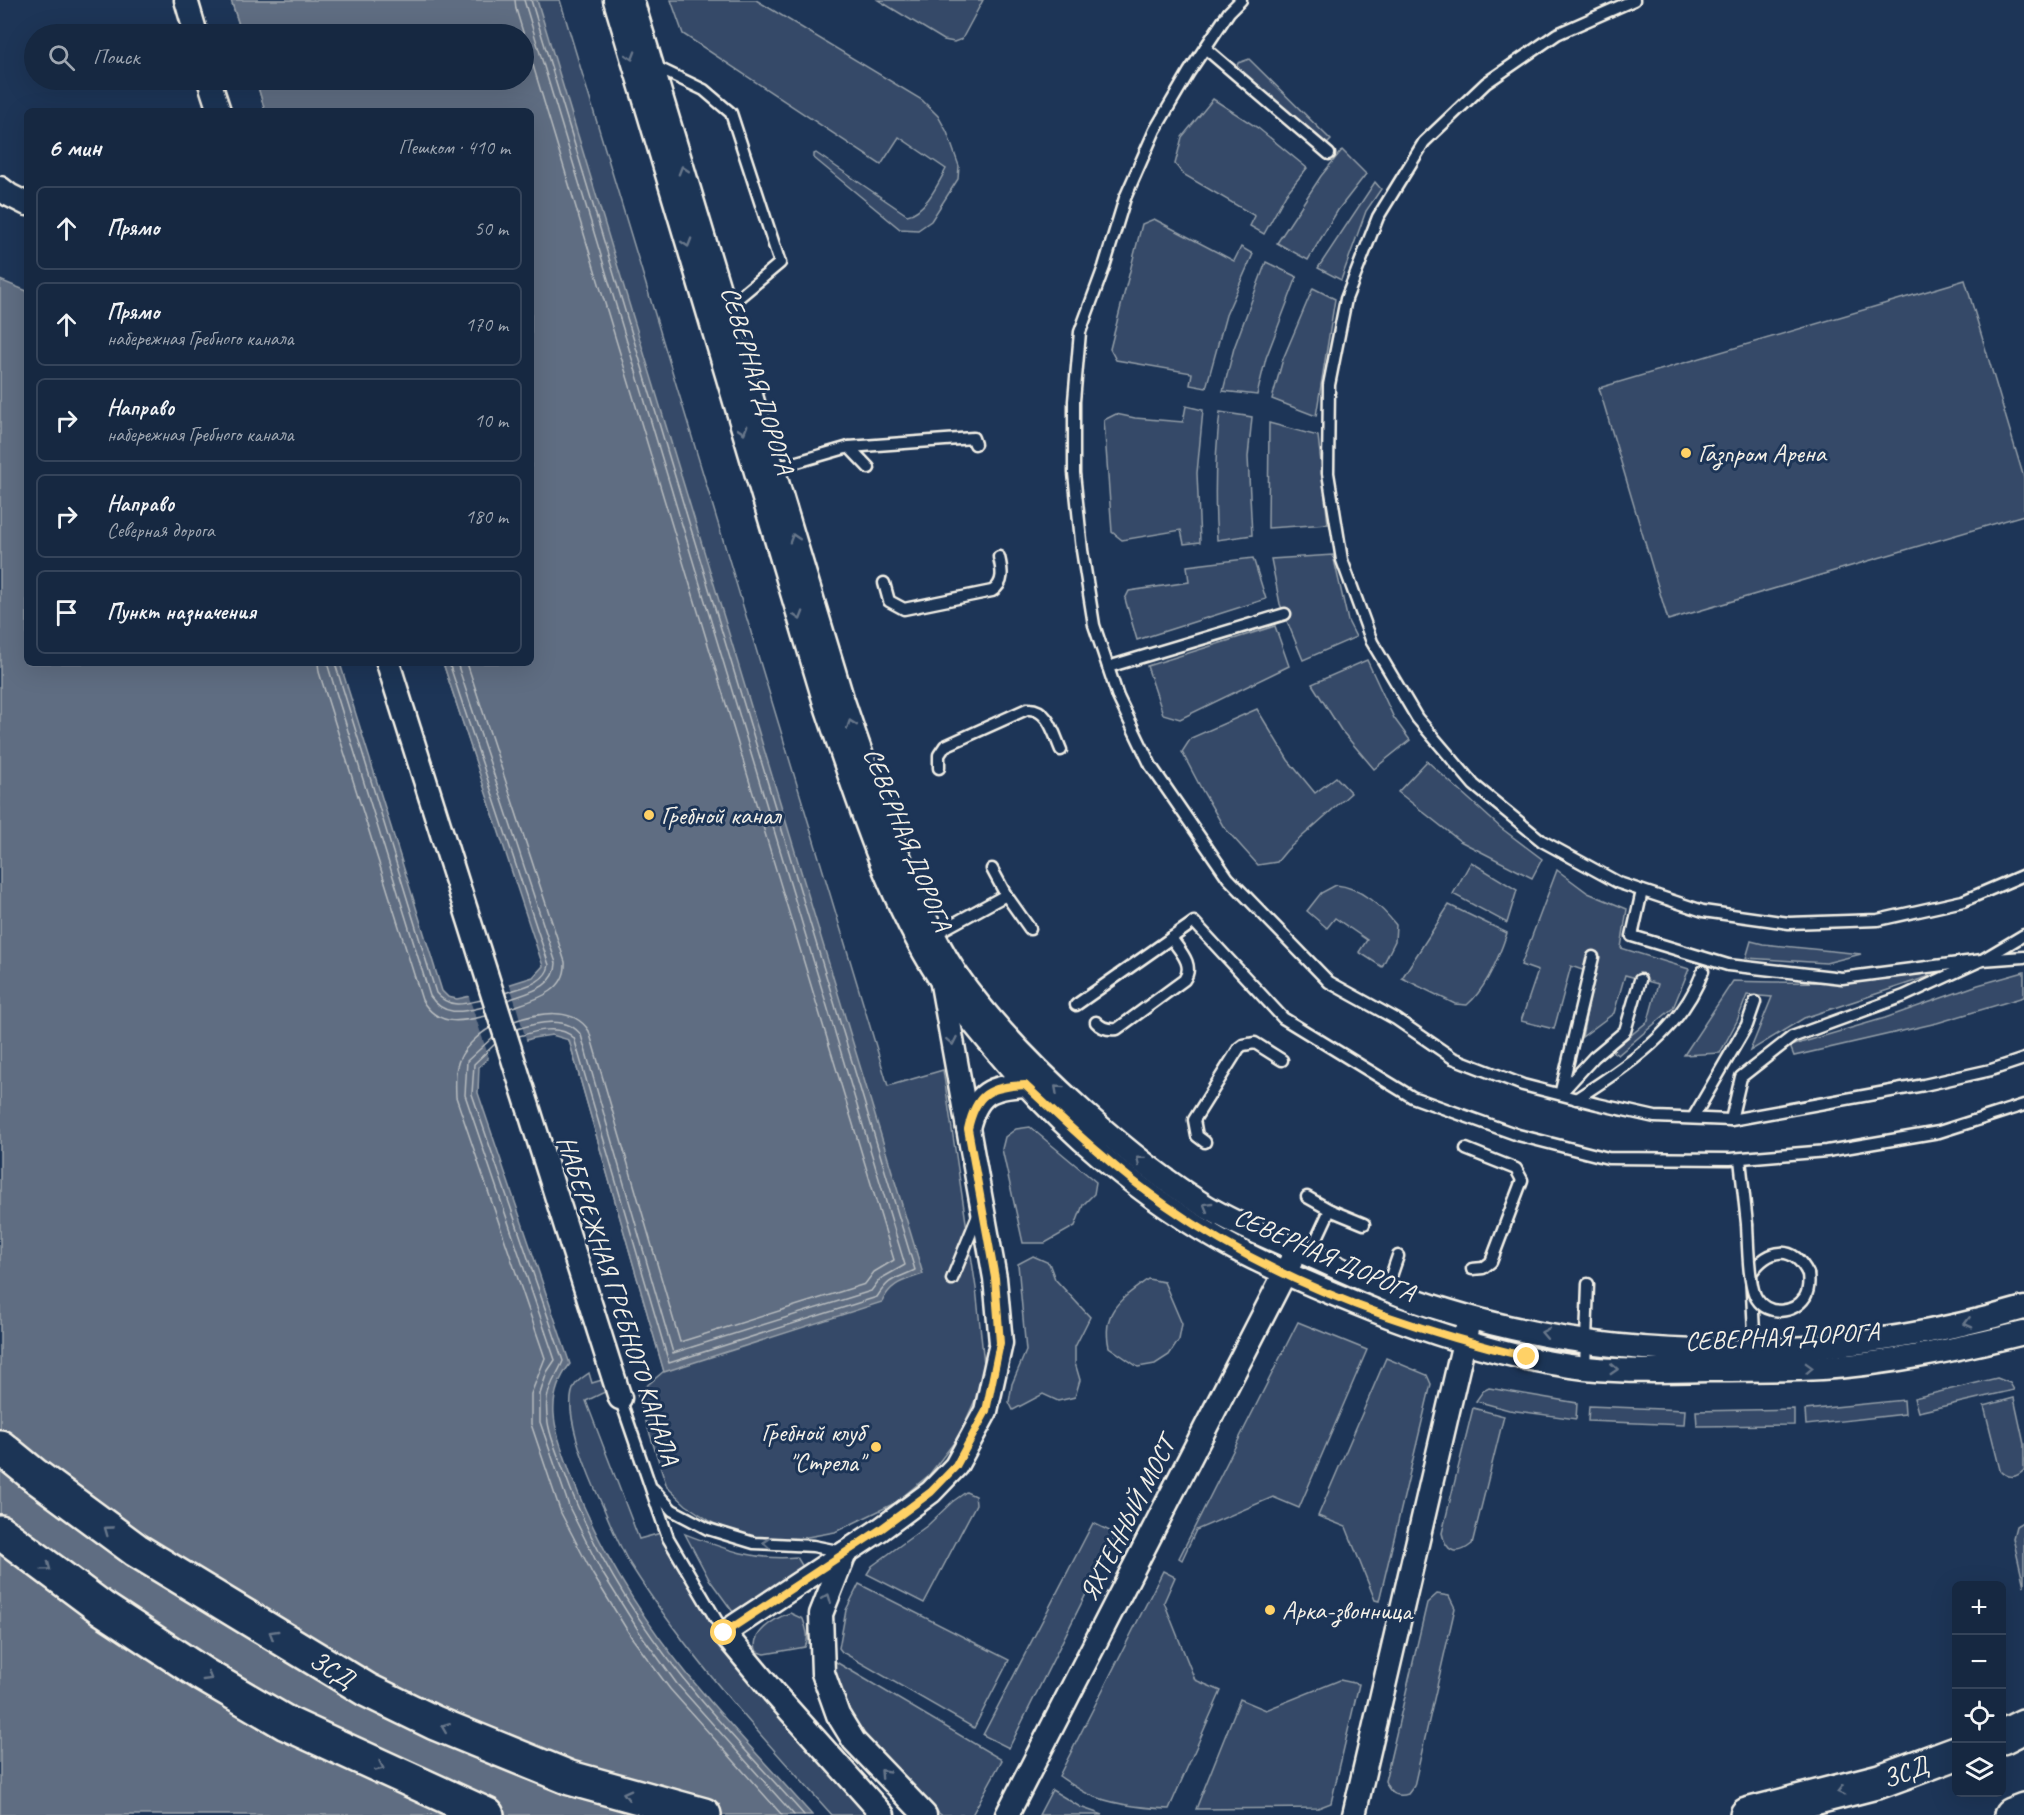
<!DOCTYPE html>
<html lang="ru">
<head>
<meta charset="utf-8">
<style>
	body { margin:0; font-family:Caveat,sans-serif; background:#1f3048; color:#f1f3f6 }
	.controls { position:absolute; right:18px; bottom:18px; display:grid; overflow:hidden; border-radius:9px; box-shadow:0 6px 24px #0002 }
	.controls button { width:54px; height:54px; display:grid; place-items:center; padding:0; border:0; border-bottom:2px solid #35445a; background:#162841; color:#f1f3f6; font:30px sans-serif }
	.stop { position:absolute; width:18px; height:18px; margin:-14px; border:4px solid #ffd166; border-radius:50%; background:#fff }
	.stop.end { background:#ffd166; border-color:#fff; box-shadow:0 2px 6px #0008 }
	.list { margin:0; padding:0; list-style:none }
	h2 { display:flex; justify-content:space-between; align-items:center; height:78px; margin:0; padding:0 24px; font-size:26px }
	h2 small { font-size:20px; font-weight:400; color:#9ea6b1 }
	.list li { display:grid; grid-template-columns:39px 1fr auto; gap:18px; align-items:center; box-sizing:border-box; height:84px; margin:0 12px 12px; padding:0 12px; border:2px solid #35445a; border-radius:9px }
	.list b { display:block; font-size:22px; white-space:nowrap }
	.list p { margin:0; font-size:20px; white-space:nowrap; color:#9ea6b1 }
	.list em { font-size:20px; font-style:normal; color:#9ea6b1 }
	.icon { flex:none; width:33px; height:33px; fill:none; stroke:currentColor; stroke-width:2; stroke-linecap:round; stroke-linejoin:round }
	.map { position:relative; flex:none; width:2024px; height:1815px; overflow:hidden }
	.search { position:absolute; background:#162841; box-shadow:0 6px 24px #0002; left:24px; top:24px; width:510px; height:66px; display:flex; align-items:center; gap:15px; box-sizing:border-box; padding:0 21px; border-radius:33px; color:#9ea6b1; font-size:22px }
	.panel { position:absolute; background:#162841; box-shadow:0 6px 24px #0002; left:24px; top:108px; width:510px; height:558px; border-radius:9px }
	.map>svg:first-child { display:block }
	.green { fill:#354a67; stroke:#949ea8; stroke-width:1.5 }
	.water { fill:#5e6d82; stroke:#9aa2ab; stroke-width:1.5 }
	.pier { fill:#1d3557 }
	.lines { fill:none; stroke-linecap:round; stroke-linejoin:round }
	.shore { stroke:#b8bcbf; stroke-width:1.5 }
	.service-casing { stroke:#f4f1e8; stroke-width:15 }
	.minor-casing { stroke:#f4f1e8; stroke-width:27 }
	.motorway-casing { stroke:#f4f1e8; stroke-width:38 }
	.service { stroke:#1d3557; stroke-width:10 }
	.minor { stroke:#1d3557; stroke-width:22 }
	.motorway { stroke:#1d3557; stroke-width:33 }
	.service-bridge-casing { stroke:#f4f1e8; stroke-width:15; stroke-linecap:butt }
	.service-bridge { stroke:#1d3557; stroke-width:10 }
	.oneway { stroke:#68778a }
	.route { stroke:#ffd166; stroke-width:8 }
	.poi-dot { fill:#ffd166; stroke:#1d3557; stroke-width:2 }
	.labels { text-anchor:middle; stroke-width:6; stroke-linejoin:round; paint-order:stroke }
	.street-label { font-size:26px; fill:#f4f1e8; stroke:#1d3557 }
	.poi-label { font-size:26px; fill:#f4f1e8; stroke:#1d3557; text-anchor:start }
</style>
</head>
<body>
<div class="map">
<svg width="2024" height="1815" viewBox="0 0 2024 1815">
	<rect width="100%" height="100%" fill="#1d3557"/>
	<filter id="ink" filterUnits="userSpaceOnUse"><feTurbulence type="fractalNoise" baseFrequency=".0167" numOctaves="2"/><feDisplacementMap in="SourceGraphic" scale="12" xChannelSelector="R" yChannelSelector="G"/><feConvolveMatrix kernelMatrix="1 2 1 2 8 2 1 2 1" color-interpolation-filters="sRGB"/></filter>
	<g filter="url(#ink)">
		<g class="green">
			<polygon points="231,0 560,0 888,1086 943,1070 976,1288 984,1364 980,1389 959,1436 929,1475 895,1503 835,1532 791,1540 754,1539 713,1523 686,1505 667,1487 637,1394 664,1371 569,1040 443,663 531,663 531,111 265,111 256,80 524,80 524,34 242,34"/>
			<path d="M671,0H756L922,100L938,116L947,132L959,166L958,179L931,221L918,230L900,229L814,158V154L816,153L907,215C925,212 938,184 946,169L899,137L881,165L683,34Z"/>
			<polygon points="878,0 983,0 962,39 954,42 944,40"/>
			<polygon points="1249,59 1331,140 1327,144 1236,69 1238,63"/>
			<polygon points="1213,99 1258,128 1307,168 1286,194 1264,234 1250,226 1255,216 1183,174 1175,164 1182,137"/>
			<polygon points="1342,150 1366,174 1338,210 1308,260 1277,243 1321,176"/>
			<polygon points="1375,182 1381,189 1366,211 1341,280 1318,268"/>
			<polygon points="1154,219 1234,261 1241,247 1253,254 1226,315 1206,388 1190,385 1192,373 1116,360 1110,349 1142,224"/>
			<polygon points="1266,262 1297,277 1266,358 1257,395 1223,391 1234,348"/>
			<polygon points="1965,280 2024,478 2024,515 1668,620 1599,388"/>
			<polygon points="1313,288 1335,299 1316,416 1272,399 1283,359"/>
			<polygon points="1186,406 1203,410 1197,473 1200,542 1184,544 1181,530 1122,540 1112,532 1104,420 1116,414 1135,418 1183,422"/>
			<path d="M1220,412L1252,417L1248,457L1252,535L1217,540C1214,497 1215,455 1220,412Z"/>
			<polygon points="1269,423 1318,436 1328,524 1268,528"/>
			<polygon points="1333,555 1348,621 1356,637 1303,660 1280,604 1271,559"/>
			<polygon points="1253,558 1266,599 1137,640 1125,599 1129,591 1189,582 1187,566"/>
			<polygon points="1275,626 1289,666 1180,719 1163,714 1147,666"/>
			<polygon points="1367,660 1394,718 1410,740 1374,769 1341,730 1312,684"/>
			<polygon points="1257,709 1288,760 1315,793 1336,777 1351,793 1287,850 1277,862 1258,865 1223,826 1202,790 1182,752 1191,738"/>
			<polygon points="1427,761 1501,828 1542,859 1532,878 1460,841 1398,792"/>
			<polygon points="1471,862 1517,890 1507,923 1453,894"/>
			<polygon points="1557,870 1588,893 1627,909 1621,948 1689,969 1673,1008 1618,1055 1612,1051 1648,1021 1658,984 1625,975 1614,1013 1582,1037 1594,974 1571,966 1554,1029 1521,1021 1538,971 1521,965"/>
			<path d="M1336,885C1360,887 1382,907 1396,925L1395,941L1382,967L1359,952L1367,940L1335,918L1327,928L1307,911L1321,893Z"/>
			<path d="M1449,905L1507,933C1499,957 1487,988 1467,1005L1455,1004L1402,978Z"/>
			<polygon points="1751,941 1763,944 1861,954 1826,963 1746,958"/>
			<path d="M1935,972L1936,974L1804,1018L1750,1051L1772,997L1747,995L1737,1021L1720,1053L1684,1055L1733,981C1801,983 1869,984 1935,972Z"/>
			<polygon points="2024,972 2024,997 1937,1023 1794,1056 1790,1046 1885,1018 1978,985"/>
			<polygon points="1030,1127 1096,1182 1094,1194 1083,1205 1075,1226 1045,1243 1023,1243 1002,1149 1005,1137 1016,1129"/>
			<polygon points="1033,1256 1049,1263 1055,1279 1090,1317 1075,1347 1075,1363 1080,1380 1075,1397 1058,1401 1043,1394 1013,1410 1009,1402 1012,1384 1026,1351 1018,1264"/>
			<path d="M1148,1279L1164,1282L1182,1324L1179,1340L1169,1355L1155,1364L1138,1367L1109,1347C1101,1311 1121,1299 1148,1279Z"/>
			<polygon points="1298,1322 1367,1350 1299,1508 1273,1497 1196,1530 1182,1560 1179,1558"/>
			<polygon points="1386,1358 1427,1375 1431,1384 1379,1601 1375,1600 1346,1527 1318,1516"/>
			<path d="M589,1373L592,1383L602,1380L607,1391L586,1401L639,1539L661,1533C681,1572 703,1611 729,1648C771,1706 821,1760 867,1815H832C760,1735 687,1655 630,1564C616,1541 607,1514 595,1489C586,1468 561,1407 575,1385C578,1380 585,1376 589,1373Z"/>
			<polygon points="1997,1378 2010,1383 2014,1390 1918,1412 1914,1398"/>
			<polygon points="1489,1388 1577,1403 1576,1419 1509,1410 1476,1401 1483,1391"/>
			<path d="M2014,1398L2024,1444V1470C2016,1479 2007,1478 2000,1470L1984,1406Z"/>
			<polygon points="1904,1400 1905,1414 1806,1425 1805,1410"/>
			<polygon points="1589,1406 1685,1410 1684,1425 1588,1421"/>
			<path d="M1473,1408L1504,1416L1472,1544C1457,1556 1446,1553 1442,1533Z"/>
			<polygon points="1794,1409 1794,1425 1697,1426 1696,1411"/>
			<polygon points="966,1492 975,1496 976,1504 924,1603 867,1574 872,1566 928,1525 952,1502"/>
			<polygon points="2024,1521 2024,1586 2013,1538 2016,1526"/>
			<polygon points="1093,1523 1116,1534 1009,1748 983,1735"/>
			<path d="M685,1534C724,1549 755,1561 797,1557L803,1567L733,1612L709,1579Z"/>
			<path d="M1163,1571L1175,1577L1164,1602L1195,1680L1221,1691L1169,1809C1141,1808 1113,1805 1088,1794C1078,1789 1068,1782 1059,1776Z"/>
			<polygon points="859,1584 1009,1660 974,1728 842,1652 839,1648 846,1610"/>
			<path d="M1437,1594L1449,1596L1455,1608L1414,1786L1408,1794C1396,1798 1389,1792 1385,1781L1427,1603Z"/>
			<path d="M790,1613L803,1619C806,1628 810,1638 805,1647L765,1654L757,1652C748,1634 775,1618 790,1613Z"/>
			<path d="M831,1659L1002,1760L972,1815H941C896,1773 840,1723 831,1659Z"/>
			<polygon points="1340,1680 1359,1684 1331,1803 1318,1808 1196,1809 1240,1699 1266,1710"/>
			<polygon points="1052,1790 1080,1807 1103,1815 1039,1815"/>
		</g>
		<path class="water" d="M231,0H537L923,1274C904,1281 891,1282 882,1302L664,1372L569,1040L552,1035L533,1038L496,1050L479,1067L478,1093L570,1364C541,1402 557,1434 571,1475C598,1547 640,1616 688,1675C727,1723 771,1769 812,1815H0V280L27,291V663H340L442,991L448,997L457,999L479,994L533,977L543,966L443,663H531V111H265L256,80H524V34H242Z"/>
		<polygon class="pier" points="509,982 527,1043 498,1052 490,1061 468,994"/>
		<g class="lines">
			<g class="shore">
				<path d="M318,663L319,672L422,1000C438,1027 460,1022 486,1016"/>
				<path d="M327,663L430,996C444,1017 462,1012 483,1007"/>
				<path d="M335,663L436,993C450,1009 463,1004 481,1000"/>
				<path d="M449,663L549,965C546,984 521,987 505,993"/>
				<path d="M457,663L556,963C556,988 526,993 508,1000"/>
				<path d="M467,663L565,962C567,993 533,1000 510,1008"/>
				<path d="M514,1021C538,1013 574,1006 589,1031L680,1342L865,1284L874,1272L894,1260L516,9L515,0"/>
				<path d="M490,1028C482,1032 477,1037 471,1043C454,1060 455,1074 456,1097L545,1358L531,1394V1424L561,1513L592,1573L632,1638L670,1689L782,1815"/>
				<path d="M517,1029C536,1023 567,1015 581,1035L673,1353L871,1291L880,1279L905,1265L524,0"/>
				<path d="M519,1036C536,1031 560,1024 574,1038L669,1363L877,1297C890,1277 894,1280 915,1270L531,0"/>
				<polyline points="493,1037 467,1061 465,1095 555,1360 547,1372 540,1394 540,1422 570,1509 600,1569 640,1633 677,1684 794,1815"/>
				<path d="M495,1044L474,1064L472,1094L563,1361C558,1374 549,1384 547,1399C544,1425 556,1450 565,1474C591,1547 634,1617 683,1678C721,1726 764,1770 804,1815"/>
			</g>
			<g class="service-casing">
				<g id="service">
					<polyline points="1241,0 1229,12 1189,72 1155,130 1125,198 1104,267 1080,332 1074,401 1074,473 1082,550 1094,625 1118,697 1151,766 1228,878 1329,982 1396,1019 1453,1058 1523,1085 1597,1104 1655,1117 1731,1120 1924,1085 1991,1070 2024,1059"/>
					<polyline points="1634,0 1557,34 1486,83 1424,142 1378,217 1346,299 1329,385 1328,473 1342,560 1372,642 1417,718 1474,785 1542,841 1619,883 1703,911 1789,923 1878,920 1963,901 2024,875"/>
					<polyline points="1205,48 1329,154"/>
					<polyline points="654,66 704,90 731,113 780,263 725,309"/>
					<polyline points="849,447 973,438 975,444"/>
					<polyline points="773,469 849,447 869,468"/>
					<path d="M884,583L889,601L904,609L992,591C1005,583 1002,570 999,557"/>
					<polyline points="1108,667 1285,614"/>
					<path d="M939,768V755L945,746L1027,709C1048,707 1054,734 1061,750"/>
					<polyline points="992,869 1006,895 1030,929"/>
					<polyline points="1642,891 1632,936 1728,965 1842,978 1982,960 2024,935"/>
					<polyline points="933,935 1006,895"/>
					<polyline points="1076,1005 1194,922 1283,1018 1412,1097 1518,1135 1608,1158 1730,1159 1827,1151 1939,1132 2024,1105"/>
					<path d="M1096,1022C1102,1029 1109,1030 1117,1029L1184,980C1195,965 1180,951 1171,938"/>
					<polyline points="1561,1091 1593,957"/>
					<polyline points="1560,1094 1594,1057 1625,1031 1640,980"/>
					<path d="M1576,1099C1627,1066 1682,1030 1703,971"/>
					<polyline points="1693,1118 1747,1025 1755,1002"/>
					<polyline points="1731,1120 1741,1077 1792,1037 1904,996 1982,960 2024,957"/>
					<polyline points="1205,1142 1197,1136 1194,1120 1239,1048 1243,1045 1255,1043 1282,1060"/>
					<polyline points="1466,1149 1516,1169 1522,1180 1491,1262 1483,1268 1472,1269"/>
					<polyline points="1740,1159 1747,1224"/>
					<polyline points="1307,1197 1330,1210 1364,1224"/>
					<polyline points="1309,1255 1330,1210"/>
					<polyline points="952,1279 979,1213"/>
					<polyline points="1387,1288 1398,1256"/>
					<path d="M1755,1353L1751,1273C1769,1248 1793,1244 1808,1274"/>
					<polyline points="1585,1368 1588,1284"/>
					<polyline points="620,1398 668,1538 724,1633"/>
					<polyline points="653,1489 672,1510 708,1529 754,1543 813,1546 843,1552"/>
				</g>
			</g>
			<g class="minor-casing">
				<g id="minor">
					<polyline points="186,0 196,34"/>
					<path d="M615,0L825,703C856,794 887,896 939,977C955,1002 976,1026 995,1049C1061,1128 1143,1199 1234,1248C1279,1272 1325,1291 1373,1310C1439,1336 1515,1360 1586,1368C1626,1372 1667,1371 1707,1370C1745,1370 1784,1370 1822,1368C1889,1364 1958,1349 2024,1333"/>
					<path d="M632,0L842,698C859,748 876,797 895,846C912,890 930,934 956,974C992,1026 1036,1070 1083,1112C1122,1147 1162,1180 1207,1207C1239,1226 1275,1240 1309,1255C1354,1275 1400,1297 1448,1311C1633,1368 1839,1362 2024,1308"/>
					<polyline points="209,80 219,111"/>
					<polyline points="0,188 9,195 27,204"/>
					<polyline points="388,663 620,1398"/>
					<path d="M968,1128C977,1092 991,1087 1025,1085L1032,1078"/>
					<polyline points="845,1553 821,1614 823,1673 838,1715 854,1741 925,1815"/>
					<polyline points="883,1815 774,1693 724,1633 881,1529 931,1492 956,1466 986,1411 1001,1343 995,1278 942,984"/>
					<polyline points="1007,1815 1291,1261"/>
					<polyline points="1354,1815 1467,1329"/>
				</g>
			</g>
			<g class="motorway-casing">
				<g id="motorway">
					<path id="s1" d="M0,1447L33,1474L136,1550L367,1690L435,1723L570,1778L704,1815"/>
					<polyline points="0,1532 102,1608 204,1675 286,1723 487,1815"/>
					<polyline points="2002,1737 2024,1726"/>
					<path id="s2" d="M1747,1815L1880,1781L1956,1753"/>
					<polyline points="2011,1815 2024,1810"/>
				</g>
			</g>
			<use href="#service" class="service"/>
			<use href="#minor" class="minor"/>
			<use href="#motorway" class="motorway"/>
			<g class="service-bridge-casing">
				<path id="service-bridge" d="M1747,1224C1748,1241 1748,1287 1757,1299C1768,1316 1794,1314 1805,1297C1809,1290 1809,1282 1808,1274"/>
			</g>
			<use href="#service-bridge" class="service-bridge"/>
		</g>
		<defs><path id="oneway-chevron" d="M-2-3.5L2.5 0L-2 3.5" fill="none" stroke-width="1.6" stroke-linecap="round" stroke-linejoin="round" transform="scale(1.5)"/></defs>
		<g class="oneway">
			<use href="#oneway-chevron" transform="translate(631 56) rotate(73)"/>
			<use href="#oneway-chevron" transform="translate(683 170) rotate(-107)"/>
			<use href="#oneway-chevron" transform="translate(687 243) rotate(73)"/>
			<use href="#oneway-chevron" transform="translate(743 430) rotate(73)"/>
			<use href="#oneway-chevron" transform="translate(794 538) rotate(-107)"/>
			<use href="#oneway-chevron" transform="translate(799 616) rotate(73)"/>
			<use href="#oneway-chevron" transform="translate(851 724) rotate(-109)"/>
			<use href="#oneway-chevron" transform="translate(952 1041) rotate(79)"/>
			<use href="#oneway-chevron" transform="translate(1058 1089) rotate(-138)"/>
			<use href="#oneway-chevron" transform="translate(1140 1160) rotate(-140)"/>
			<use href="#oneway-chevron" transform="translate(1207 1206) rotate(-150)"/>
			<use href="#oneway-chevron" transform="translate(1968 1323) rotate(166)"/>
			<use href="#oneway-chevron" transform="translate(1545 1333) rotate(-169)"/>
			<use href="#oneway-chevron" transform="translate(1809 1368) rotate(-2)"/>
			<use href="#oneway-chevron" transform="translate(1614 1369) rotate(3)"/>
			<use href="#oneway-chevron" transform="translate(108 1530) rotate(-144)"/>
			<use href="#oneway-chevron" transform="translate(767 1543) rotate(-176)"/>
			<use href="#oneway-chevron" transform="translate(47 1567) rotate(37)"/>
			<use href="#oneway-chevron" transform="translate(827 1598) rotate(-68)"/>
			<use href="#oneway-chevron" transform="translate(273 1634) rotate(-149)"/>
			<use href="#oneway-chevron" transform="translate(208 1677) rotate(31)"/>
			<use href="#oneway-chevron" transform="translate(445 1727) rotate(-158)"/>
			<use href="#oneway-chevron" transform="translate(380 1767) rotate(25)"/>
			<use href="#oneway-chevron" transform="translate(884 1773) rotate(-133)"/>
			<use href="#oneway-chevron" transform="translate(1841 1791) rotate(166)"/>
			<use href="#oneway-chevron" transform="translate(627 1794) rotate(-165)"/>
		</g>
	</g>
	<g class="lines" filter="url(#ink)">
		<path class="route" d="M724,1633L881,1529L931,1492L956,1466L986,1411L1000,1343L995,1278L968,1129C976,1093 989,1087 1025,1085C1071,1128 1115,1170 1167,1206C1273,1281 1401,1327 1527,1357"/>
	</g>
	<g class="poi-dot">
		<circle cx="1686" cy="453" r="6"/>
		<circle cx="649" cy="815" r="6"/>
		<circle cx="876" cy="1447" r="6"/>
		<circle cx="1270" cy="1610" r="6"/>
	</g>
	<g class="labels">
		<g class="street-label">
			<text transform="translate(758 380) rotate(73)" y="9">СЕВЕРНАЯ ДОРОГА</text>
			<text transform="translate(908 839) rotate(68)" y="9">СЕВЕРНАЯ ДОРОГА</text>
			<text transform="translate(1325 1254) rotate(24)" y="9">СЕВЕРНАЯ ДОРОГА</text>
			<text transform="translate(619 1300) rotate(72)" y="9">НАБЕРЕЖНАЯ ГРЕБНОГО КАНАЛА</text>
			<text transform="translate(1782 1336) rotate(-3)" y="9">СЕВЕРНАЯ ДОРОГА</text>
			<text transform="translate(1127 1519) rotate(-63)" y="9">ЯХТЕННЫЙ МОСТ</text>
			<text dy="9" stroke="none"><textPath href="#s1" startOffset="400">ЗСД</textPath></text>
			<text dy="9" stroke="none"><textPath href="#s2" startOffset="164">ЗСД</textPath></text>
		</g>
		<g class="poi-label">
			<text x="1698" y="462">Газпром Арена</text>
			<text x="661" y="824">Гребной канал</text>
			<text x="864" y="1441" text-anchor="end">Гребной клуб<tspan x="864" dy="30">"Стрела"</tspan></text>
			<text x="1282" y="1619">Арка-звонница</text>
		</g>
	</g>
</svg>
<div class="controls">
<button>+</button>
<button>−</button>
<button><svg class="icon" aria-label="locate" viewBox="0 0 24 24"><circle cx="12" cy="12" r="6"/><path d="M12 2v4M12 18v4M2 12h4M18 12h4"/></svg></button>
<button><svg class="icon" aria-label="layers" viewBox="0 0 24 24"><path d="M12 4l9 5-9 5-9-5zM3 14l9 5 9-5"/></svg></button>
</div>
<div class="stop" style="left:724px;top:1633px"></div>
<div class="stop end" style="left:1527px;top:1357px"></div>
<div class="search"><svg class="icon" aria-label="search" viewBox="0 0 24 24"><circle cx="10" cy="10" r="6"/><path d="M15 15l6 6"/></svg>Поиск</div>
<section class="panel">
<h2>6 мин<small>Пешком · 410 m</small></h2>
<ul class="list">
<li><svg class="icon" aria-label="ahead" viewBox="0 0 24 24"><path d="M12 20V5M6 11l6-6 6 6"/></svg><div><b>Прямо</b></div><em>50 m</em></li>
<li><svg class="icon" aria-label="ahead" viewBox="0 0 24 24"><path d="M12 20V5M6 11l6-6 6 6"/></svg><div><b>Прямо</b><p>набережная Гребного канала</p></div><em>170 m</em></li>
<li><svg class="icon" aria-label="right" viewBox="0 0 24 24"><path d="M7 20v-9h11M14 6l5 5-5 5"/></svg><div><b>Направо</b><p>набережная Гребного канала</p></div><em>10 m</em></li>
<li><svg class="icon" aria-label="right" viewBox="0 0 24 24"><path d="M7 20v-9h11M14 6l5 5-5 5"/></svg><div><b>Направо</b><p>Северная дорога</p></div><em>180 m</em></li>
<li><svg class="icon" aria-label="arrive" viewBox="0 0 24 24"><path d="M6 21V4h12l-3 4 3 4H6"/></svg><div><b>Пункт назначения</b></div></li>
</ul>
</section>
</div>
</body>
</html>
